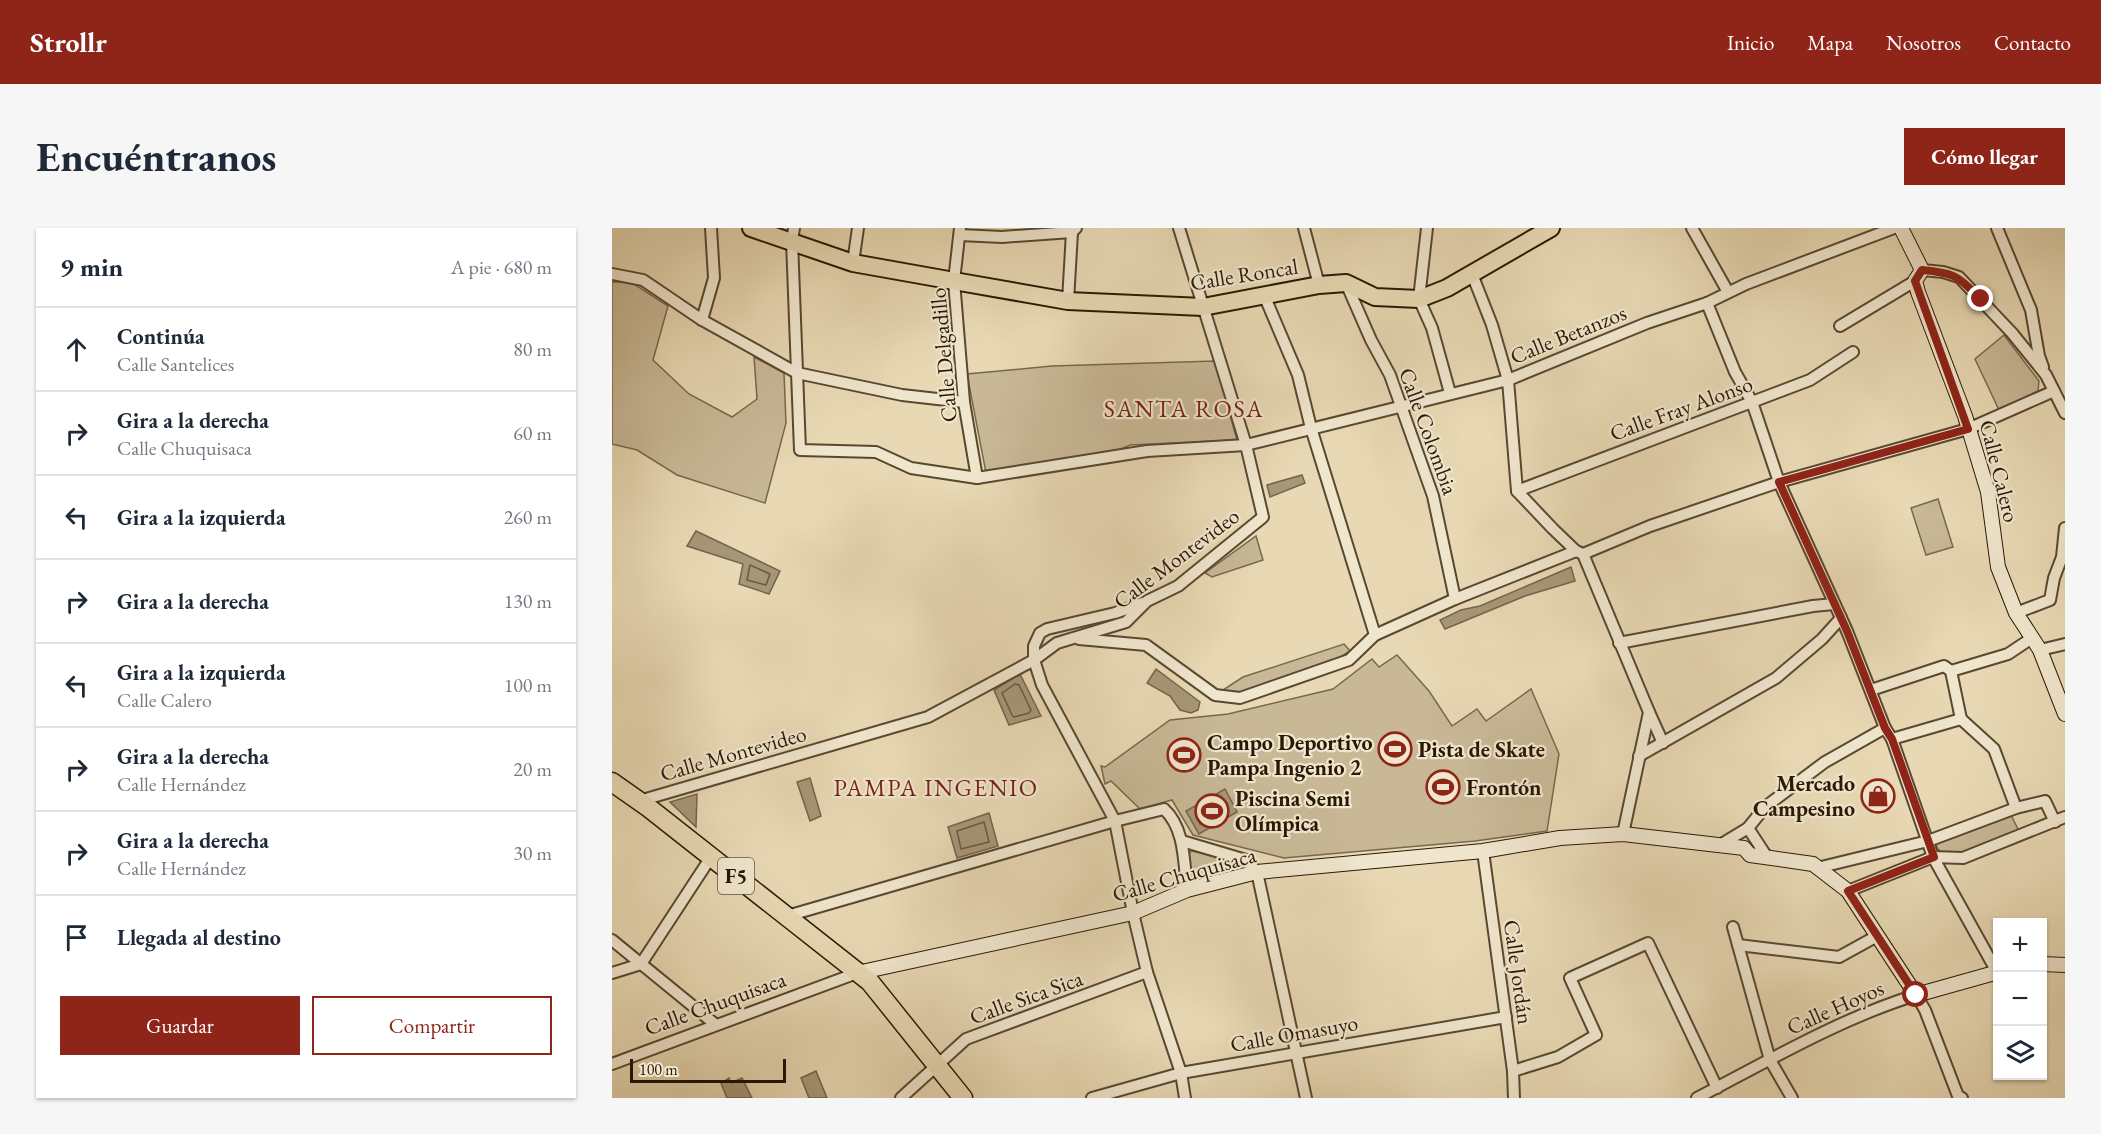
<!DOCTYPE html>
<html lang="es">
<head>
<meta charset="utf-8">
<style>
	body { margin:0; font-family:"EB Garamond",serif; background:#f6f6f7; color:#1f2937 }
	.controls { position:absolute; right:18px; bottom:18px; display:grid; overflow:hidden; border-radius:0px; box-shadow:0 2px 4px #0004 }
	.controls button { width:54px; height:54px; display:grid; place-items:center; padding:0; border:0; border-bottom:2px solid #e0e1e3; background:#fff; color:#1f2937; font:30px sans-serif }
	.scale { position:absolute; left:18px; bottom:15px; width:156px; box-sizing:border-box; padding-left:6px; border:3px solid #291804; border-top:0; font-size:16px; line-height:21px; white-space:nowrap; color:#291804; -webkit-text-stroke:4px #f0e6ce; paint-order:stroke }
	.stop { position:absolute; width:18px; height:18px; margin:-14px; border:4px solid #8f2418; border-radius:50%; background:#fff }
	.stop.end { background:#8f2418; border-color:#fff; box-shadow:0 2px 6px #0008 }
	.list { margin:0; padding:0; list-style:none }
	h2 { display:flex; justify-content:space-between; align-items:center; height:78px; margin:0; padding:0 24px; font-size:26px }
	h2 small { font-size:20px; font-weight:400; color:#747a83 }
	.list li { display:grid; grid-template-columns:39px 1fr auto; gap:18px; align-items:center; box-sizing:border-box; height:84px; padding:0 24px; border-top:2px solid #e0e1e3 }
	.list b { display:block; font-size:22px; white-space:nowrap }
	.list p { margin:0; font-size:20px; white-space:nowrap; color:#747a83 }
	.list em { font-size:20px; font-style:normal; color:#747a83 }
	.actions { display:flex; gap:12px; padding:18px 24px }
	.actions a { flex:1; padding:14px 0; border:2px solid #8f2418; border-radius:0px; text-align:center; font-size:21px; color:#8f2418 }
	.actions .main { background:#8f2418; color:#fff }
	.icon { flex:none; width:33px; height:33px; fill:none; stroke:currentColor; stroke-width:2; stroke-linecap:round; stroke-linejoin:round }
	.map { position:relative; flex:none; width:1453px; height:870px; overflow:hidden; border-radius:0px }
	header { display:flex; align-items:center; gap:36px; box-sizing:border-box; height:84px; padding:0 30px; background:#8f2418; color:#fff }
	header strong { font-size:28px }
	nav { display:flex; gap:33px; margin-inline-start:auto; font-size:21px }
	.intro { display:flex; align-items:center; justify-content:space-between; box-sizing:border-box; height:144px; padding:0 36px }
	h1 { margin:0; font-size:42px }
	.button { padding:15px 27px; border-radius:0px; background:#8f2418; color:#fff; font-size:21px; font-weight:700 }
	main { display:flex; gap:36px; padding:0 36px }
	aside { flex:1; background:#fff; border-radius:0px; box-shadow:0 2px 4px #0004 }
	.map>svg:first-child { display:block }
	.green { fill:#c8b896; stroke:#78684d; stroke-width:1.5 }
	.water { fill:#a79778; stroke:#75644a; stroke-width:1.5 }
	.lines { fill:none; stroke-linecap:round; stroke-linejoin:round }
	.shore { stroke:#68583e; stroke-width:1.5 }
	.street-casing { stroke:#594830; stroke-width:14 }
	.secondary-casing { stroke:#291804; stroke-width:16 }
	.primary-casing { stroke:#291804; stroke-width:20 }
	.highway-casing { stroke:#291804; stroke-width:21 }
	.street { stroke:#f0e6ce; stroke-width:10 }
	.secondary { stroke:#f0e6ce; stroke-width:14 }
	.primary { stroke:#e8d9b4; stroke-width:16 }
	.highway { stroke:#e8d9b4; stroke-width:18 }
	.route { stroke:#8f2418; stroke-width:8 }
	.labels { text-anchor:middle; stroke-width:4.5; stroke-linejoin:round; paint-order:stroke }
	.shield { fill:#f0e6ce; stroke:#655641; stroke-width:1.5 }
	.shield-label { font-size:21px; font-weight:bold; fill:#291804 }
	.street-label { font-size:22px; fill:#291804; stroke:#f0e6ce }
	.poi-label { font-size:22px; font-weight:bold; fill:#291804; stroke:#f0e6ce; text-anchor:start }
	.neighbourhood-label { font-size:24px; letter-spacing:1.5px; fill:#7a1f14; stroke:#f0e6ce }
</style>
</head>
<body>
<header>
<strong>Strollr</strong>
<nav><a>Inicio</a><a>Mapa</a><a>Nosotros</a><a>Contacto</a></nav>
</header>
<div class="intro"><h1>Encuéntranos</h1><a class="button">Cómo llegar</a></div>
<main>
<aside>
<h2>9 min<small>A pie · 680 m</small></h2>
<ul class="list">
<li><svg class="icon" aria-label="ahead" viewBox="0 0 24 24"><path d="M12 20V5M6 11l6-6 6 6"/></svg><div><b>Continúa</b><p>Calle Santelices</p></div><em>80 m</em></li>
<li><svg class="icon" aria-label="right" viewBox="0 0 24 24"><path d="M7 20v-9h11M14 6l5 5-5 5"/></svg><div><b>Gira a la derecha</b><p>Calle Chuquisaca</p></div><em>60 m</em></li>
<li><svg class="icon" aria-label="left" viewBox="0 0 24 24"><path d="M17 20v-9H6M10 6l-5 5 5 5"/></svg><div><b>Gira a la izquierda</b></div><em>260 m</em></li>
<li><svg class="icon" aria-label="right" viewBox="0 0 24 24"><path d="M7 20v-9h11M14 6l5 5-5 5"/></svg><div><b>Gira a la derecha</b></div><em>130 m</em></li>
<li><svg class="icon" aria-label="left" viewBox="0 0 24 24"><path d="M17 20v-9H6M10 6l-5 5 5 5"/></svg><div><b>Gira a la izquierda</b><p>Calle Calero</p></div><em>100 m</em></li>
<li><svg class="icon" aria-label="right" viewBox="0 0 24 24"><path d="M7 20v-9h11M14 6l5 5-5 5"/></svg><div><b>Gira a la derecha</b><p>Calle Hernández</p></div><em>20 m</em></li>
<li><svg class="icon" aria-label="right" viewBox="0 0 24 24"><path d="M7 20v-9h11M14 6l5 5-5 5"/></svg><div><b>Gira a la derecha</b><p>Calle Hernández</p></div><em>30 m</em></li>
<li><svg class="icon" aria-label="arrive" viewBox="0 0 24 24"><path d="M6 21V4h12l-3 4 3 4H6"/></svg><div><b>Llegada al destino</b></div></li>
</ul>
<div class="actions"><a class="main">Guardar</a><a>Compartir</a></div>
</aside>
<div class="map">
<svg width="1453" height="870" viewBox="0 0 1453 870">
	<rect width="100%" height="100%" fill="#e8d9b4"/>
	<filter id="stains"><feTurbulence type="fractalNoise" baseFrequency=".00333" numOctaves="4"/><feColorMatrix values="0 0 0 0 .2 0 0 0 0 .09 0 0 0 0 .02 0 0 0 .5 -.17"/></filter>
	<radialGradient id="worn" r=".72"><stop offset=".6" stop-color="#630" stop-opacity="0"/><stop offset="1" stop-color="#630" stop-opacity=".3"/></radialGradient>
	<g class="green">
		<polygon points="0,54 19,54 56,78 41,132 77,166 120,189 145,171 142,129 172,145 174,195 153,275 65,247 25,222 0,216"/>
		<polygon points="1392,107 1427,153 1426,163 1387,182 1363,131"/>
		<polygon points="603,133 625,212 518,217 509,221 374,245 355,146 440,138"/>
		<polygon points="1326,271 1341,319 1314,327 1299,280"/>
		<polygon points="644,308 651,332 600,349 593,345"/>
		<polygon points="732,416 738,423 727,430 630,464 621,465 611,462 631,449"/>
		<polygon points="785,427 817,463 840,498 865,481 874,493 919,461 947,526 935,603 863,613 672,630 581,607 560,572 528,581 499,553 493,556 489,538 493,539 558,492 616,486 721,461 760,431 767,439"/>
		<polygon points="1399,587 1407,603 1350,625 1330,625 1326,621 1324,617 1327,613"/>
		<polygon points="580,623 618,632 623,636 621,644 588,654 581,653 578,645 576,626"/>
	</g>
	<g class="water">
		<polygon points="690,247 693,255 658,269 655,257"/>
		<polygon points="84,303 168,343 157,366 127,356 131,336 75,318"/>
		<polygon points="959,339 963,353 913,368 833,401 828,392 849,382 868,378"/>
		<polygon points="544,441 588,474 586,482 579,485 568,482 558,468 535,455"/>
		<polygon points="408,446 429,488 397,497 382,462"/>
		<polygon points="198,550 209,588 198,593 185,554"/>
		<polygon points="613,561 625,584 587,606 574,583"/>
		<polygon points="85,566 84,599 58,574"/>
		<polygon points="377,585 386,618 345,630 336,599"/>
		<polygon points="204,843 215,870 197,870 189,850"/>
		<polygon points="117,850 119,855 130,850 140,870 115,870 109,855"/>
	</g>
	<g class="lines">
		<g class="shore">
			<polygon points="138,337 158,346 154,357 135,352"/>
			<polygon points="403,456 407,457 419,482 417,485 402,489 400,487 390,465"/>
			<polygon points="609,570 616,579 616,583 592,596 588,596 584,584"/>
			<polygon points="372,594 377,614 349,621 345,603"/>
		</g>
		<g class="street-casing">
			<g id="street">
				<polyline points="182,0 180,13 188,222 264,224 299,240 365,250 535,223 634,217 896,152 1035,95 1095,75 1134,56 1282,0"/>
				<polyline points="348,0 342,53 352,174 365,250"/>
				<polyline points="692,0 707,57"/>
				<polyline points="815,0 807,71 820,100 838,165"/>
				<polyline points="1080,0 1116,64"/>
				<polyline points="1385,0 1419,82 1427,128 1431,139"/>
				<polyline points="348,7 390,9 460,4"/>
				<polyline points="241,35 246,0"/>
				<polyline points="1310,42 1331,44 1347,49 1400,105 1434,147 1453,185"/>
				<polyline points="0,46 31,52 90,92 185,145 290,167 352,174"/>
				<polyline points="860,46 880,97 896,152 905,263 941,301 964,323 971,326 1037,484 1011,606"/>
				<polyline points="734,55 759,112 778,147 821,268 843,371"/>
				<polyline points="652,67 686,147 699,200 763,407"/>
				<polyline points="456,73 460,4 464,0"/>
				<polyline points="1095,75 1123,144 1140,174 1167,254 1235,403 1273,500 1280,511 1321,629 1385,744"/>
				<polyline points="90,92 102,50 99,0"/>
				<polyline points="1228,98 1303,53"/>
				<polyline points="905,263 1198,152 1241,124"/>
				<polyline points="971,326 1038,298 1167,254 1356,201 1442,163"/>
				<polyline points="531,375 503,385 435,401 428,405 422,418 422,432 430,457 503,593 521,685 535,744 569,845 573,870"/>
				<polyline points="1404,385 1438,372 1442,350 1450,329 1453,300"/>
				<polyline points="467,411 534,417 603,467 628,470 737,432 763,407 843,371 964,323"/>
				<polyline points="1007,415 1201,378 1222,376"/>
				<polyline points="1428,422 1453,416"/>
				<polyline points="1339,443 1349,491"/>
				<polyline points="1259,462 1332,438 1339,443 1396,426 1420,410"/>
				<polyline points="1037,484 1051,515"/>
				<polyline points="1280,511 1349,491 1382,521 1404,580"/>
				<polyline points="1027,528 1164,450 1210,411 1229,390"/>
				<polyline points="27,573 316,489 422,432 445,415 514,394 535,373 566,358 651,289 634,217 567,0"/>
				<polyline points="1136,600 1155,629"/>
				<polyline points="570,613 634,632 645,644 694,870"/>
				<polyline points="1108,617 1136,600 1153,579 1213,534 1273,500"/>
				<polyline points="871,623 901,843 902,870"/>
				<polyline points="1205,640 1316,613 1404,580 1433,573 1443,594"/>
				<polyline points="1236,663 1321,629 1351,630 1453,589"/>
				<path d="M175,688L503,593L552,581C573,600 572,635 575,662"/>
				<polyline points="1121,699 1158,832 1180,870"/>
				<polyline points="0,712 104,797"/>
				<polyline points="1126,717 1227,729 1265,708"/>
				<polyline points="0,745 29,736 99,629"/>
				<polyline points="0,836 245,745"/>
				<polyline points="901,843 946,829 984,807 958,750 1036,715 1105,860"/>
				<polyline points="289,870 354,811 535,744"/>
				<polyline points="480,870 569,845 894,789"/>
				<path d="M1085,870C1156,833 1227,791 1304,767L1313,782L1346,868L1350,870"/>
			</g>
		</g>
		<g class="secondary-casing">
			<g id="secondary">
				<polyline points="1289,0 1310,42 1303,53 1306,64 1353,188 1376,264 1386,339 1404,385 1428,422 1453,486"/>
				<polyline points="1430,736 1453,737"/>
				<polyline points="245,745 521,685 575,662 645,644 871,623 948,610 1011,606 1132,620 1138,627 1201,636 1236,663 1304,767 1386,744"/>
			</g>
		</g>
		<g class="primary-casing">
			<polyline id="primary" points="139,0 241,35 342,53 456,73 591,79 707,57 734,55 763,69 807,71 835,60 939,0"/>
		</g>
		<g class="highway-casing">
			<polyline id="highway" points="0,554 37,580 258,754 351,870"/>
		</g>
		<use href="#street" class="street"/>
		<use href="#secondary" class="secondary"/>
		<use href="#primary" class="primary"/>
		<use href="#highway" class="highway"/>
	</g>
	<g class="lines">
		<path class="route" d="M1304,767L1236,663L1322,629L1280,511L1273,500L1235,403L1167,254L1356,201L1303,53L1310,42C1344,45 1345,48 1369,71"/>
	</g>
	<defs>
		<g id="stadium-ring" transform="scale(1.725)"><circle r="9.5" fill="#f0e6ce" stroke="#8f2418" stroke-width="1.5"/><path d="M0-5a6.5 5 0 1 0 0 10a6.5 5 0 1 0 0-10ZM-3.5-1.8h7v3.6h-7Z" fill="#8f2418"/></g>
		<g id="shop-ring" transform="scale(1.725)"><circle r="9.5" fill="#f0e6ce" stroke="#8f2418" stroke-width="1.5"/><path d="M-5-2.5h2.3a2.7 3.5 0 0 1 5.4 0H5L5.5 6h-11ZM-1.5-2.5h3a1.5 2.3 0 0 0-3 0Z" fill="#8f2418"/></g>
	</defs>
	<g fill-rule="evenodd">
		<use href="#stadium-ring" x="783" y="521"/>
		<use href="#stadium-ring" x="572" y="527"/>
		<use href="#stadium-ring" x="831" y="559"/>
		<use href="#shop-ring" x="1266" y="568"/>
		<use href="#stadium-ring" x="600" y="583"/>
	</g>
	<g class="labels">
		<rect class="shield" x="106" y="630" width="36" height="36" rx="4.5"/>
		<g class="shield-label">
			<text x="124" y="655">F5</text>
		</g>
		<g class="street-label">
			<text transform="translate(632 46) rotate(-9)" y="8">Calle Roncal</text>
			<text transform="translate(956 106) rotate(-22)" y="8">Calle Betanzos</text>
			<text transform="translate(331 127) rotate(-95)" y="8">Calle Delgadillo</text>
			<text transform="translate(1069 180) rotate(-20)" y="8">Calle Fray Alonso</text>
			<text transform="translate(817 203) rotate(70)" y="8">Calle Colombia</text>
			<text transform="translate(1388 243) rotate(76)" y="8">Calle Calero</text>
			<text transform="translate(564 330) rotate(-37)" y="8">Calle Montevideo</text>
			<text transform="translate(121 525) rotate(-16)" y="8">Calle Montevideo</text>
			<text transform="translate(572 646) rotate(-16)" y="8">Calle Chuquisaca</text>
			<text transform="translate(907 744) rotate(82)" y="8">Calle Jordán</text>
			<text transform="translate(414 769) rotate(-20)" y="8">Calle Sica Sica</text>
			<text transform="translate(103 775) rotate(-20)" y="8">Calle Chuquisaca</text>
			<text transform="translate(1223 779) rotate(-24)" y="8">Calle Hoyos</text>
			<text transform="translate(682 805) rotate(-10)" y="8">Calle Omasuyo</text>
		</g>
		<g class="poi-label">
			<text x="595" y="522">Campo Deportivo<tspan x="595" dy="25">Pampa Ingenio 2</tspan></text>
			<text x="806" y="529">Pista de Skate</text>
			<text x="1243" y="563" text-anchor="end">Mercado<tspan x="1243" dy="25">Campesino</tspan></text>
			<text x="854" y="567">Frontón</text>
			<text x="623" y="578">Piscina Semi<tspan x="623" dy="25">Olímpica</tspan></text>
		</g>
		<g class="neighbourhood-label">
			<text x="572" y="189">SANTA ROSA</text>
			<text x="324" y="568">PAMPA INGENIO</text>
		</g>
	</g>
	<rect width="100%" height="100%" filter="url(#stains)"/>
	<rect width="100%" height="100%" fill="url(#worn)"/>
</svg>
<div class="controls">
<button>+</button>
<button>−</button>
<button><svg class="icon" aria-label="layers" viewBox="0 0 24 24"><path d="M12 4l9 5-9 5-9-5zM3 14l9 5 9-5"/></svg></button>
</div>
<div class="scale">100 m</div>
<div class="stop" style="left:1304px;top:767px"></div>
<div class="stop end" style="left:1369px;top:71px"></div>
</div>
</main>
</body>
</html>
